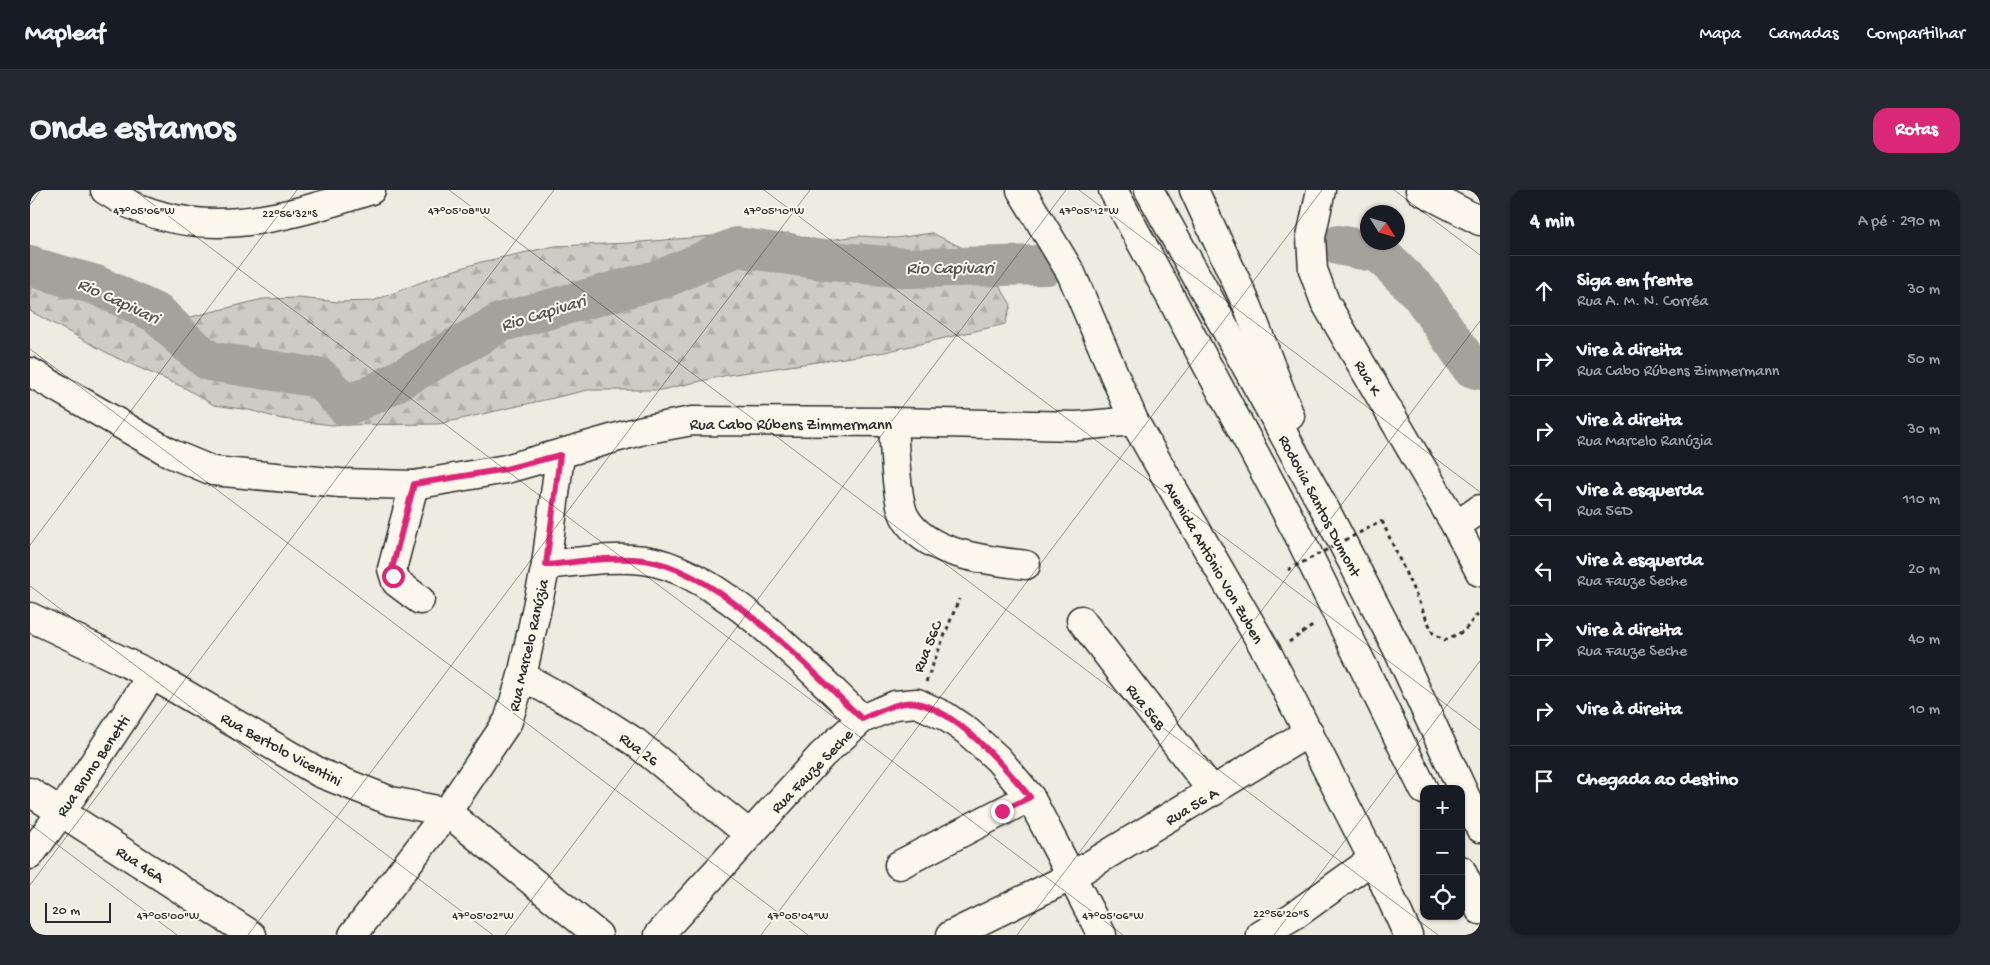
<!DOCTYPE html>
<html lang="pt">
<head>
<meta charset="utf-8">
<style>
	body { margin:0; font-family:"Gochi Hand",sans-serif; background:#242831; color:#f1f3f6 }
	.controls { position:absolute; right:15px; bottom:15px; display:grid; overflow:hidden; border-radius:10px; box-shadow:0 1px 4px #0004 }
	.controls button { width:45px; height:45px; display:grid; place-items:center; padding:0; border:0; border-bottom:1px solid #363941; background:#171b24; color:#f1f3f6; font:25px sans-serif }
	.compass { position:absolute; left:1330px; top:15px; width:45px; height:45px; border-radius:50%; background:#171b24; box-shadow:0 1px 4px #0004; rotate:127deg }
	.scale { position:absolute; left:15px; bottom:12px; width:66px; box-sizing:border-box; padding-left:5px; border:2px solid #2b2b2b; border-top:0; font-size:14px; line-height:18px; white-space:nowrap; color:#2b2b2b; -webkit-text-stroke:4px #fbf7ec; paint-order:stroke }
	.stop { position:absolute; width:15px; height:15px; margin:-11px; border:4px solid #db2777; border-radius:50%; background:#fff }
	.stop.end { background:#db2777; border-color:#fff; box-shadow:0 1px 5px #0008 }
	.list { margin:0; padding:0; list-style:none }
	h2 { display:flex; justify-content:space-between; align-items:center; height:65px; margin:0; padding:0 20px; font-size:21px }
	h2 small { font-size:16px; font-weight:400; color:#9ea1a6 }
	.list li { display:grid; grid-template-columns:32px 1fr auto; gap:15px; align-items:center; box-sizing:border-box; height:70px; padding:0 20px; border-top:1px solid #363941 }
	.list b { display:block; font-size:19px; white-space:nowrap }
	.list p { margin:0; font-size:16px; white-space:nowrap; color:#9ea1a6 }
	.list em { font-size:16px; font-style:normal; color:#9ea1a6 }
	.icon { flex:none; width:28px; height:28px; fill:none; stroke:currentColor; stroke-width:2; stroke-linecap:round; stroke-linejoin:round }
	.map { position:relative; flex:none; width:1450px; height:745px; overflow:hidden; border-radius:15px }
	header { display:flex; align-items:center; gap:30px; box-sizing:border-box; height:70px; padding:0 25px; background:#171b24; border-bottom:1px solid #363941 }
	header strong { font-size:24px }
	nav { display:flex; gap:28px; margin-inline-start:auto; font-size:18px }
	.intro { display:flex; align-items:center; justify-content:space-between; box-sizing:border-box; height:120px; padding:0 30px }
	h1 { margin:0; font-size:35px }
	.button { padding:12px 22px; border-radius:15px; background:#db2777; color:#fff; font-size:18px; font-weight:700 }
	main { display:flex; gap:30px; padding:0 30px }
	aside { flex:1; background:#171b24; border-radius:15px; box-shadow:0 1px 4px #0004 }
	.map>svg:first-child { display:block }
	.forest { fill:url(#forest-firs); stroke:#7c7b76 }
	.lines { fill:none; stroke-linecap:round; stroke-linejoin:round }
	.river { stroke:#a4a29a; stroke-width:40 }
	.minor-casing { stroke:#2b2b2b; stroke-width:31 }
	.highway-casing { stroke:#2b2b2b; stroke-width:31 }
	.path { stroke:#2b2b2b; stroke-width:3; stroke-dasharray:4 4; stroke-linecap:butt }
	.minor { stroke:#fbf7ec; stroke-width:28 }
	.highway { stroke:#fbf7ec; stroke-width:28 }
	.path-bridge { stroke:#2b2b2b; stroke-width:3; stroke-dasharray:4 4; stroke-linecap:butt }
	.route { stroke:#db2777; stroke-width:6 }
	.ticks { fill:none; stroke:#2b2b2b; stroke-width:1; stroke-opacity:0.45 }
	.labels { text-anchor:middle; stroke-width:4; stroke-linejoin:round; paint-order:stroke }
	.street-label { font-size:16px; fill:#2b2b2b; stroke:#fbf7ec }
	.water-label { font-size:18px; font-style:italic; fill:#555552; stroke:#fbf7ec }
	.ticks-label { font-size:12px; text-anchor:middle; fill:#2b2b2b; stroke:#fbf7ec; stroke-width:4; stroke-linejoin:round; paint-order:stroke }
</style>
</head>
<body>
<header>
<strong>Mapleaf</strong>
<nav><a>Mapa</a><a>Camadas</a><a>Compartilhar</a></nav>
</header>
<div class="intro"><h1>Onde estamos</h1><a class="button">Rotas</a></div>
<main>
<div class="map">
<svg width="1450" height="745" viewBox="0 0 1450 745">
	<defs>
		<pattern id="forest-firs" width="22" height="20" patternUnits="userSpaceOnUse" patternTransform="scale(1.25)"><rect width="22" height="20" fill="#cecbc2"/><path d="M5 1l3.5 6h-7zM16 11l3.5 6h-7z" fill="#b1aea7"/></pattern>
	</defs>
	<rect width="100%" height="100%" fill="#eeebe0"/>
	<filter id="ink" filterUnits="userSpaceOnUse"><feTurbulence type="fractalNoise" baseFrequency=".02" numOctaves="2"/><feDisplacementMap in="SourceGraphic" scale="10" xChannelSelector="R" yChannelSelector="G"/><feConvolveMatrix kernelMatrix="1 2 1 2 8 2 1 2 1" color-interpolation-filters="sRGB"/></filter>
	<g filter="url(#ink)">
		<polygon class="forest" points="758,43 791,51 828,46 866,48 902,43 939,61 964,86 981,115 975,134 855,162 698,185 631,200 558,200 409,234 302,235 252,229 219,220 184,215 153,197 87,168 0,121 0,56 92,105 125,119 157,128 233,109 268,108 309,112 343,111 415,83 451,72 525,56 599,53 683,46 721,47"/>
		<g class="lines">
			<g class="river">
				<polyline points="1308,55 1349,63 1390,103 1441,177 1450,180"/>
				<polyline points="0,75 2,77 66,95 128,124 157,153 179,171 290,188 316,216 346,203 472,132 634,88 707,57 799,71 879,78 1017,75"/>
			</g>
			<g class="minor-casing">
				<g id="minor">
					<path d="M75,0C160,57 252,29 341,0"/>
					<polyline points="991,0 1041,83 1104,231 1239,466 1343,669 1378,745"/>
					<polyline points="1291,0 1281,47 1283,80 1295,112 1426,336 1450,382"/>
					<polyline points="1390,0 1450,31"/>
					<polyline points="0,182 142,264 183,281 310,293 384,295 476,279 613,240 662,231 863,232 1047,236 1104,231"/>
					<path d="M863,232C864,252 866,311 875,327C896,365 957,370 996,375"/>
					<polyline points="384,295 362,379 366,392 390,410"/>
					<polyline points="1426,336 1450,319"/>
					<path d="M516,375C548,372 582,366 614,370C689,380 778,478 832,529"/>
					<polyline points="0,427 122,485 290,583 361,611 417,622 568,745"/>
					<polyline points="1051,430 1183,602"/>
					<polyline points="492,486 558,522 605,552 719,644"/>
					<polyline points="0,602 222,745"/>
					<polyline points="0,665 32,621 122,485"/>
					<polyline points="869,675 1000,607"/>
					<polyline points="323,745 417,622 478,531 492,486 516,375 530,265"/>
					<polyline points="629,745 792,565 832,529 865,515 887,513 915,526 937,541 968,569 1000,607 1072,745"/>
					<polyline points="921,745 1042,686 1279,542"/>
					<polyline points="1231,745 1261,728 1343,669"/>
				</g>
			</g>
			<g class="highway-casing">
				<g id="highway">
					<polyline points="1083,0 1268,344 1394,600"/>
					<polyline points="1119,0 1297,323 1366,456 1450,638"/>
					<polyline points="1164,0 1218,117 1260,226"/>
					<polyline points="1431,680 1450,720"/>
				</g>
			</g>
			<g class="path">
				<polyline points="1352,331 1403,443 1415,450 1434,441 1450,421"/>
				<polyline points="1259,452 1284,435"/>
				<polyline points="896,492 929,409"/>
			</g>
			<use href="#minor" class="minor"/>
			<use href="#highway" class="highway"/>
			<polyline class="path-bridge" points="1258,380 1352,331"/>
		</g>
	</g>
	<g class="lines" filter="url(#ink)">
		<path class="route" d="M363,386L362,379L384,294L476,279L530,265L516,375C548,372 582,366 614,370C688,380 779,478 832,529C848,522 870,510 887,513C928,522 974,576 1000,607L972,621"/>
	</g>
	<path class="ticks" d="M104,0L1093,745M419,0L1408,745M734,0L1450,540M1049,0L1450,302M1364,0L1450,65M0,15L11,0M0,159L778,745M0,355L267,0M0,396L463,745M0,634L147,745M0,695L524,0M218,745L780,0M475,745L1036,0M731,745L1292,0M987,745L1450,131M1244,745L1450,471"/>
	<g class="labels">
		<g class="street-label">
			<text transform="translate(1339 187) rotate(60)" y="6">Rua K</text>
			<text x="761" y="239">Rua Cabo Rúbens Zimmermann</text>
			<text transform="translate(1291 315) rotate(62)" y="6">Rodovia Santos Dumont</text>
			<text transform="translate(1185 372) rotate(60)" y="6">Avenida Antônio Von Zuben</text>
			<text transform="translate(497 455) rotate(-77)" y="6">Rua Marcelo Ranúzia</text>
			<text transform="translate(896 456) rotate(-68)" y="6">Rua 56C</text>
			<text transform="translate(1117 516) rotate(52)" y="6">Rua 56B</text>
			<text transform="translate(252 558) rotate(29)" y="6">Rua Bertolo Vicentini</text>
			<text transform="translate(610 558) rotate(37)" y="6">Rua 26</text>
			<text transform="translate(62 575) rotate(-56)" y="6">Rua Bruno Benetti</text>
			<text transform="translate(781 580) rotate(-46)" y="6">Rua Fauze Seche</text>
			<text transform="translate(1161 615) rotate(-31)" y="6">Rua 56 A</text>
			<text transform="translate(111 673) rotate(33)" y="6">Rua 46A</text>
		</g>
		<g class="water-label">
			<text x="920" y="83">Rio Capivari</text>
			<text transform="translate(89 110) rotate(25)" y="6">Rio Capivari</text>
			<text transform="translate(513 122) rotate(-17)" y="6">Rio Capivari</text>
		</g>
	</g>
	<g class="ticks-label">
		<text x="429" y="24">47°05'08"W</text>
		<text x="1059" y="24">47°05'12"W</text>
		<text x="114" y="24">47°05'06"W</text>
		<text x="744" y="24">47°05'10"W</text>
		<text x="260" y="27">22°56'32"S</text>
		<text x="1251" y="727">22°56'20"S</text>
		<text x="138" y="729">47°05'00"W</text>
		<text x="453" y="729">47°05'02"W</text>
		<text x="768" y="729">47°05'04"W</text>
		<text x="1083" y="729">47°05'06"W</text>
	</g>
</svg>
<div class="controls">
<button>+</button>
<button>−</button>
<button><svg class="icon" aria-label="locate" viewBox="0 0 24 24"><circle cx="12" cy="12" r="6"/><path d="M12 2v4M12 18v4M2 12h4M18 12h4"/></svg></button>
</div>
<svg class="compass" viewBox="-18 -18 36 36"><path d="M0-13l5 13h-10z" fill="#e53935"/><path d="M0 13l5-13h-10z" fill="#9ea1a6"/></svg>
<div class="scale">20 m</div>
<div class="stop" style="left:363px;top:386px"></div>
<div class="stop end" style="left:972px;top:621px"></div>
</div>
<aside>
<h2>4 min<small>A pé · 290 m</small></h2>
<ul class="list">
<li><svg class="icon" aria-label="ahead" viewBox="0 0 24 24"><path d="M12 20V5M6 11l6-6 6 6"/></svg><div><b>Siga em frente</b><p>Rua A. M. N. Corréa</p></div><em>30 m</em></li>
<li><svg class="icon" aria-label="right" viewBox="0 0 24 24"><path d="M7 20v-9h11M14 6l5 5-5 5"/></svg><div><b>Vire à direita</b><p>Rua Cabo Rúbens Zimmermann</p></div><em>50 m</em></li>
<li><svg class="icon" aria-label="right" viewBox="0 0 24 24"><path d="M7 20v-9h11M14 6l5 5-5 5"/></svg><div><b>Vire à direita</b><p>Rua Marcelo Ranúzia</p></div><em>30 m</em></li>
<li><svg class="icon" aria-label="left" viewBox="0 0 24 24"><path d="M17 20v-9H6M10 6l-5 5 5 5"/></svg><div><b>Vire à esquerda</b><p>Rua 56D</p></div><em>110 m</em></li>
<li><svg class="icon" aria-label="left" viewBox="0 0 24 24"><path d="M17 20v-9H6M10 6l-5 5 5 5"/></svg><div><b>Vire à esquerda</b><p>Rua Fauze Seche</p></div><em>20 m</em></li>
<li><svg class="icon" aria-label="right" viewBox="0 0 24 24"><path d="M7 20v-9h11M14 6l5 5-5 5"/></svg><div><b>Vire à direita</b><p>Rua Fauze Seche</p></div><em>40 m</em></li>
<li><svg class="icon" aria-label="right" viewBox="0 0 24 24"><path d="M7 20v-9h11M14 6l5 5-5 5"/></svg><div><b>Vire à direita</b></div><em>10 m</em></li>
<li><svg class="icon" aria-label="arrive" viewBox="0 0 24 24"><path d="M6 21V4h12l-3 4 3 4H6"/></svg><div><b>Chegada ao destino</b></div></li>
</ul>
</aside>
</main>
</body>
</html>
